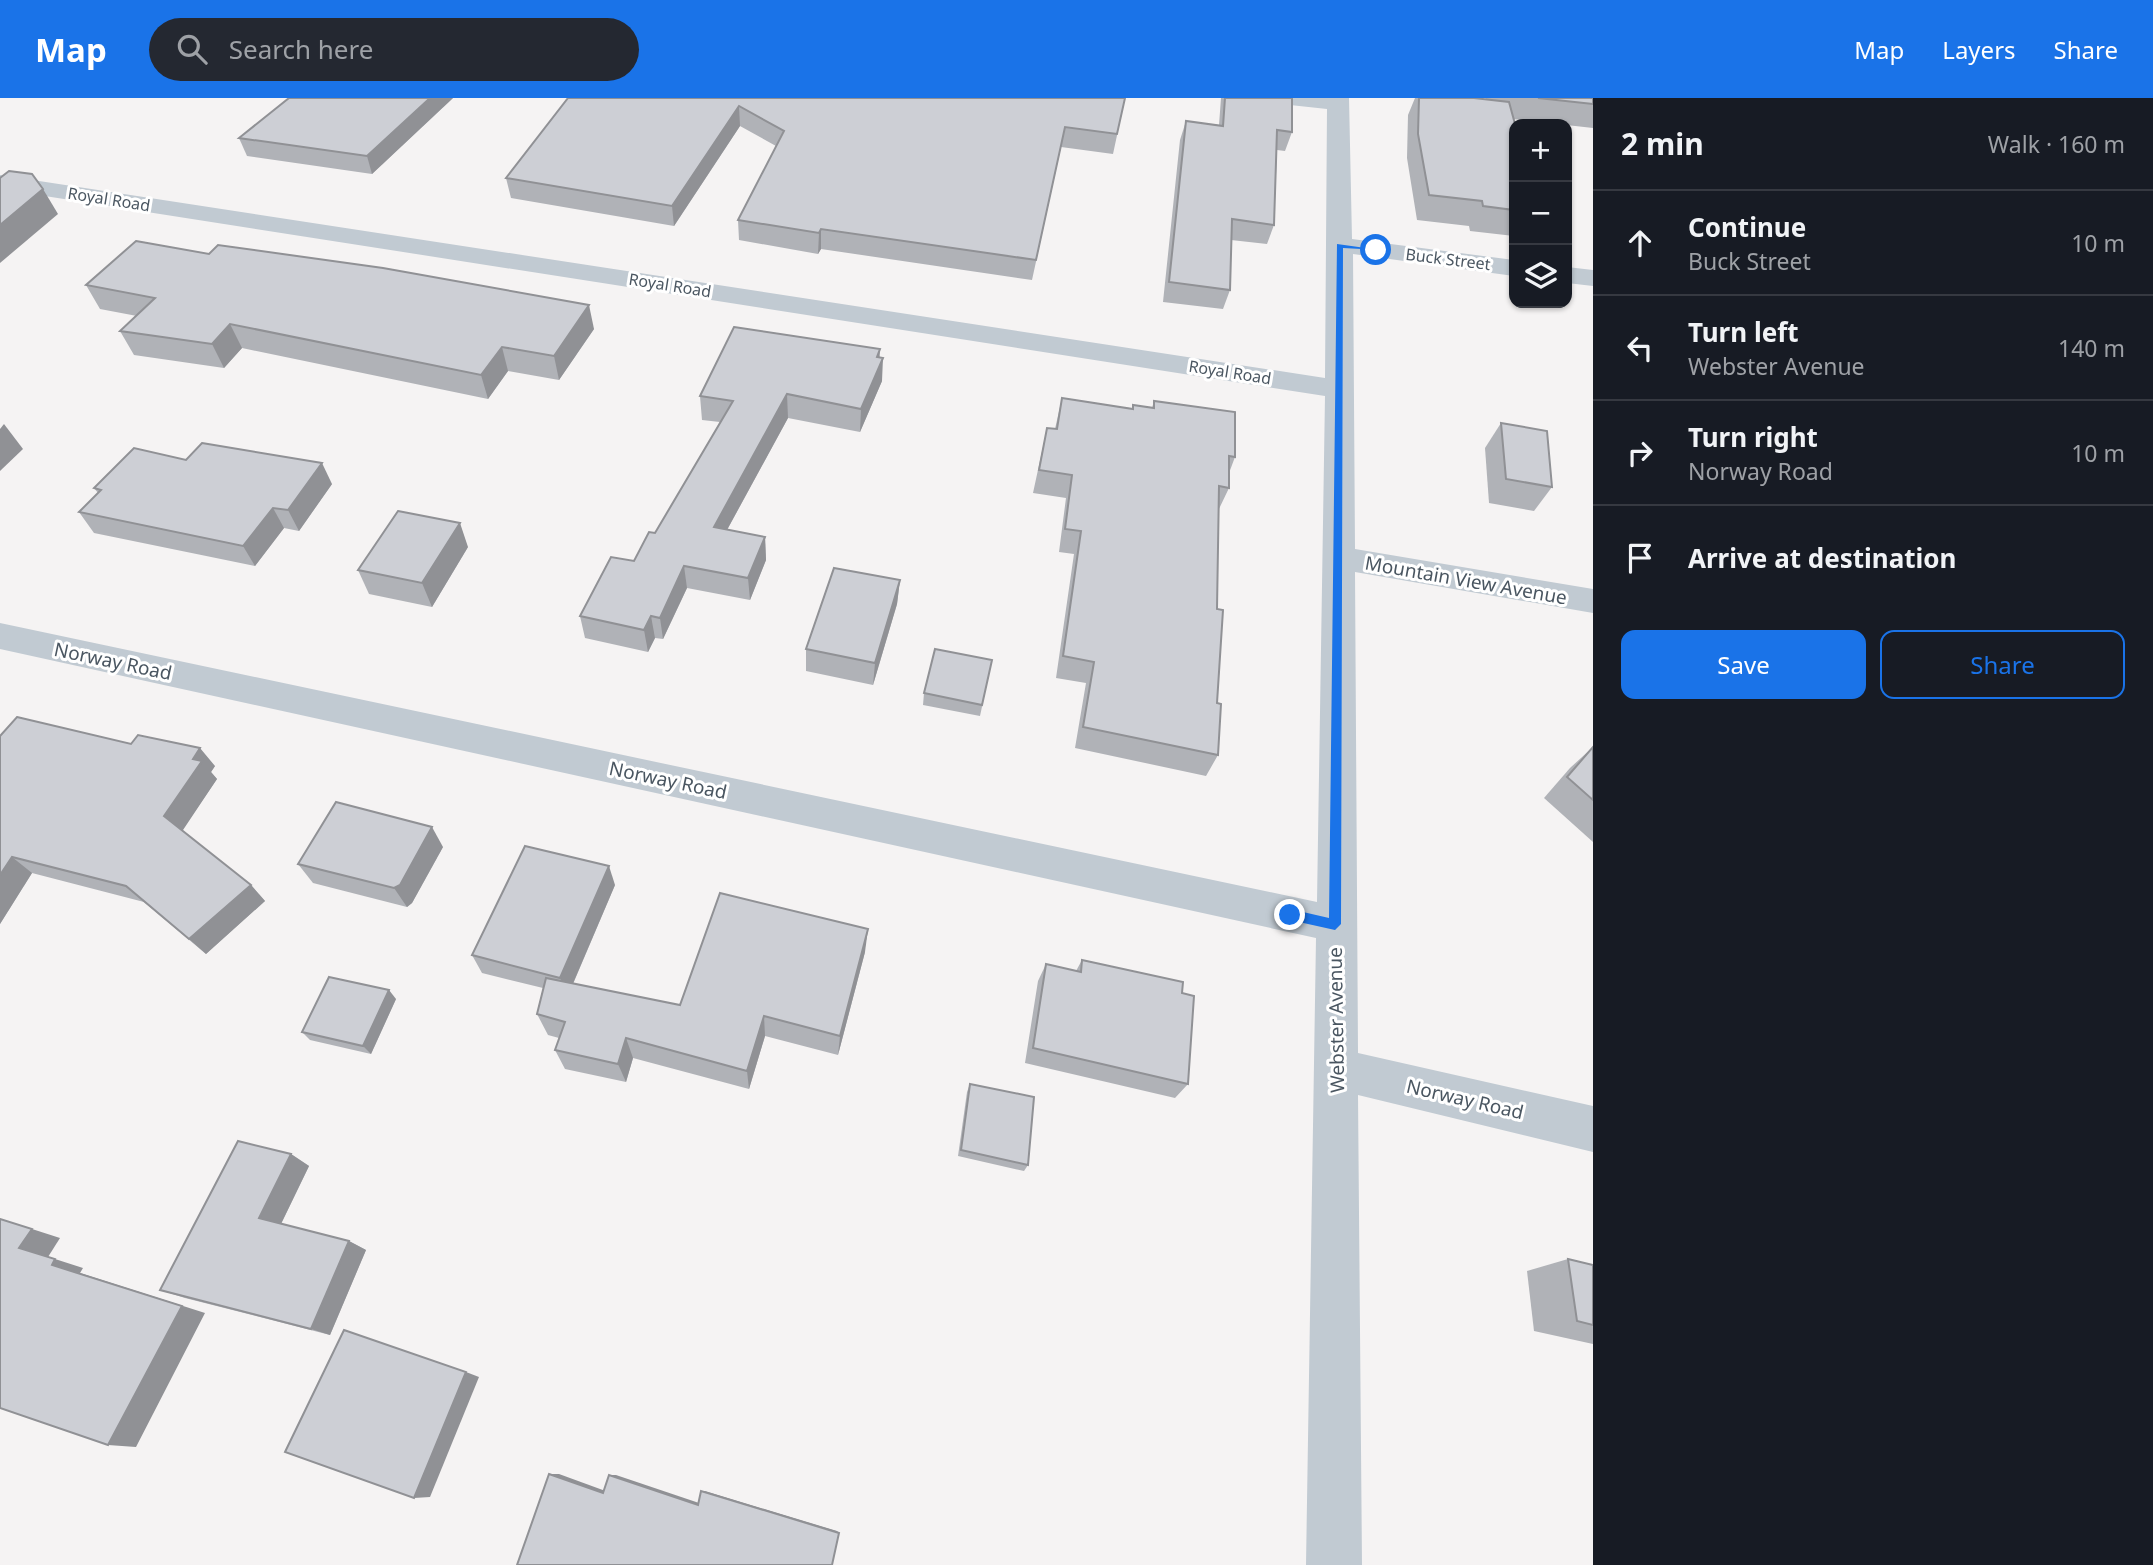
<!DOCTYPE html>
<html lang="en">
<head>
<meta charset="utf-8">
<style>
	body { margin:0; font-family:"Noto Sans",sans-serif; background:#242831; color:#f1f3f6 }
	.controls { position:absolute; right:21px; top:21px; display:grid; overflow:hidden; border-radius:14px; box-shadow:0 2px 5px #0004 }
	.controls button { width:63px; height:63px; display:grid; place-items:center; padding:0; border:0; border-bottom:2px solid #363941; background:#171b24; color:#f1f3f6; font:35px sans-serif }
	.stop { position:absolute; width:21px; height:21px; margin:-16px; border:5px solid #1a73e8; border-radius:50%; background:#fff }
	.stop.end { background:#1a73e8; border-color:#fff; box-shadow:0 2px 7px #0008 }
	.list { margin:0; padding:0; list-style:none }
	h2 { display:flex; justify-content:space-between; align-items:center; height:91px; margin:0; padding:0 28px; font-size:30px }
	h2 small { font-size:23px; font-weight:400; color:#9ea1a6 }
	.list li { display:grid; grid-template-columns:46px 1fr auto; gap:21px; align-items:center; box-sizing:border-box; height:105px; padding:0 28px; border-top:2px solid #363941 }
	.list b { display:block; font-size:26px; white-space:nowrap }
	.list p { margin:0; font-size:23px; white-space:nowrap; color:#9ea1a6 }
	.list em { font-size:23px; font-style:normal; color:#9ea1a6 }
	.actions { display:flex; gap:14px; padding:21px 28px }
	.actions a { flex:1; padding:16px 0; border:2px solid #1a73e8; border-radius:14px; text-align:center; font-size:24px; color:#1a73e8 }
	.actions .main { background:#1a73e8; color:#fff }
	.icon { flex:none; width:38px; height:38px; fill:none; stroke:currentColor; stroke-width:2; stroke-linecap:round; stroke-linejoin:round }
	.map { position:relative; flex:none; width:1593px; height:1467px; overflow:hidden }
	header { display:flex; align-items:center; gap:42px; box-sizing:border-box; height:98px; padding:0 35px; background:#1a73e8; color:#fff }
	header strong { font-size:33px }
	nav { display:flex; gap:38px; margin-inline-start:auto; font-size:24px }
	.search { width:490px; height:63px; background:#242831; display:flex; align-items:center; gap:18px; box-sizing:border-box; padding:0 24px; border-radius:38px; color:#9ea1a6; font-size:26px }
	main { display:flex }
	aside { flex:1; background:#171b24 }
	.map>svg:first-child { display:block }
	.lines { fill:none; stroke-linecap:round; stroke-linejoin:round }
	.minor { fill:#c1cad2; fill-rule:evenodd }
	.wall { fill:#b0b2b7 }
	.shaded-wall { fill:#909195 }
	.building { fill:#cdcfd5; stroke:#909195; stroke-width:2 }
	.route { fill:#1a73e8 }
	.labels { text-anchor:middle; stroke-width:6; stroke-linejoin:round; paint-order:stroke }
	.far-street-label { font-size:16px; fill:#4a5661; stroke:#fff }
	.street-label { font-size:19px; fill:#4a5661; stroke:#fff }
</style>
</head>
<body>
<header>
<strong>Map</strong>
<div class="search"><svg class="icon" aria-label="search" viewBox="0 0 24 24"><circle cx="10" cy="10" r="6"/><path d="M15 15l6 6"/></svg>Search here</div>
<nav><a>Map</a><a>Layers</a><a>Share</a></nav>
</header>
<main>
<div class="map">
<svg width="1593" height="1467" viewBox="0 0 1593 1467">
	<rect width="100%" height="100%" fill="#f5f3f3"/>
	<g class="lines">
		<g class="minor">
			<polygon points="1279,0 1349,0 1352,141 1514,162 1514,178 1353,156 1355,451 1593,491 1593,515 1355,474 1358,955 1593,1008 1593,1054 1358,997 1362,1467 1306,1467 1316,840 0,551 0,525 1317,804 1325,298 0,91 0,77 1325,280 1327,11 1290,7"/>
			<polygon points="1567,169 1593,172 1593,188 1567,185"/>
		</g>
	</g>
	<g class="wall">
		<polygon points="289,0 453,0 372,76 247,58 239,40"/>
		<polygon points="568,0 1125,0 1113,56 1061,49 1032,182 821,151 818,156 739,142 738,122 776,48 740,28 674,128 511,100 506,80"/>
		<polygon points="1221,0 1292,0 1292,34 1285,53 1277,52 1274,127 1267,146 1231,142 1230,192 1223,211 1163,204 1180,42 1186,23 1219,27"/>
		<polygon points="1415,0 1474,0 1486,1 1485,0 1593,0 1593,30 1513,21 1514,138 1470,133 1469,128 1417,122 1407,60 1408,17"/>
		<polygon points="86,187 594,231 559,282 508,273 488,301 242,250 224,270 134,257 120,233 137,218 100,211"/>
		<polygon points="880,259 882,283 860,334 788,320 727,432 765,439 766,462 750,502 687,490 663,541 655,540 648,554 585,540 580,518 634,463 655,435 720,324 702,322 700,298"/>
		<polygon points="1062,300 1132,311 1133,307 1152,310 1154,303 1235,359 1229,375 1229,390 1218,413 1217,511 1218,657 1206,678 1075,650 1086,585 1056,580 1074,456 1059,454 1066,400 1033,395 1047,330 1055,331"/>
		<polygon points="1501,325 1552,389 1534,413 1489,405 1485,350"/>
		<polygon points="186,362 332,386 299,433 284,430 255,468 94,435 79,414 98,395 94,390"/>
		<polygon points="468,449 432,509 369,496 358,472"/>
		<polygon points="900,482 897,506 873,587 806,573 806,551"/>
		<polygon points="992,562 980,618 923,607 924,595"/>
		<polygon points="0,638 215,668 211,674 217,681 182,732 251,787 265,803 206,856 144,804 32,775 0,826"/>
		<polygon points="1593,649 1593,744 1544,700 1570,670"/>
		<polygon points="443,749 412,805 407,809 313,785 298,766"/>
		<polygon points="615,787 573,886 680,907 865,854 838,957 765,938 749,991 633,960 626,984 565,971 555,952 559,940 548,937 537,916 543,890 482,875 472,857"/>
		<polygon points="1082,862 1182,895 1188,986 1175,1000 1025,965 1038,883 1046,866 1076,873"/>
		<polygon points="396,901 371,956 310,942 302,934"/>
		<polygon points="970,986 1028,1067 1024,1073 958,1058 967,994"/>
		<polygon points="291,1056 309,1068 281,1126 349,1143 366,1152 330,1237 185,1200 160,1192"/>
		<polygon points="1568,1161 1593,1167 1593,1246 1534,1233 1527,1173"/>
	</g>
	<g class="shaded-wall">
		<polygon points="430,0 453,0 372,76 367,58"/>
		<polygon points="739,8 740,28 674,128 672,108"/>
		<polygon points="43,91 58,116 0,165 0,127"/>
		<polygon points="821,131 821,151 818,156 819,135"/>
		<polygon points="589,207 594,231 559,282 554,258"/>
		<polygon points="230,226 242,250 224,270 212,246"/>
		<polygon points="502,249 508,273 488,301 481,277"/>
		<polygon points="880,251 879,270 883,260 882,283 860,334 861,311 877,259"/>
		<polygon points="787,296 788,320 716,452 714,429"/>
		<polygon points="4,326 23,351 0,373 0,331"/>
		<polygon points="322,365 332,386 299,433 288,412"/>
		<polygon points="273,410 284,430 255,468 243,448"/>
		<polygon points="460,425 468,449 432,509 422,485"/>
		<polygon points="765,439 766,462 750,502 748,480"/>
		<polygon points="684,468 687,490 663,541 660,520"/>
		<polygon points="900,482 897,506 873,587 875,565"/>
		<polygon points="651,518 655,540 648,554 644,532"/>
		<polygon points="200,650 215,668 211,674 217,681 181,735 164,718 193,661"/>
		<polygon points="432,729 443,749 412,805 407,809 394,790"/>
		<polygon points="12,759 32,775 0,826 0,777"/>
		<polygon points="609,768 615,787 568,897 560,880"/>
		<polygon points="251,787 265,803 206,856 189,841"/>
		<polygon points="868,831 865,854 838,957 840,938"/>
		<polygon points="389,892 396,901 371,956 363,948"/>
		<polygon points="764,918 765,938 749,991 747,973"/>
		<polygon points="626,940 633,960 626,984 618,966"/>
		<polygon points="291,1056 309,1068 279,1130 259,1120"/>
		<polygon points="32,1131 60,1140 48,1159 19,1150"/>
		<polygon points="349,1143 366,1152 330,1237 311,1231"/>
		<polygon points="55,1161 83,1170 80,1175 205,1215 136,1349 108,1347 52,1167"/>
		<polygon points="466,1274 479,1279 430,1399 414,1400"/>
		<polygon points="549,1376 559,1376 611,1395 603,1395"/>
		<polygon points="609,1377 616,1377 702,1406 698,1407"/>
		<polygon points="701,1393 705,1393 837,1433 839,1435"/>
	</g>
	<g class="building">
		<polygon points="289,0 430,0 367,58 239,40"/>
		<polygon points="568,0 1125,0 1117,36 1065,29 1036,162 821,131 819,135 738,122 784,33 739,8 672,108 506,80"/>
		<polygon points="1225,0 1292,0 1292,34 1277,32 1274,127 1232,121 1230,192 1169,184 1186,23 1223,28"/>
		<polygon points="1419,0 1474,0 1509,4 1515,26 1514,112 1483,108 1482,103 1429,97 1418,36"/>
		<polygon points="1538,0 1593,0 1593,6"/>
		<polygon points="9,73 32,76 43,91 0,127 0,80"/>
		<polygon points="136,143 209,156 218,147 383,170 589,207 554,258 502,249 481,277 230,226 212,246 120,233 155,200 86,187"/>
		<polygon points="734,229 880,251 877,259 883,260 861,311 787,296 714,429 765,439 748,480 684,468 660,520 651,518 644,532 580,518 611,459 634,463 649,434 655,435 733,303 700,298"/>
		<polygon points="1062,300 1133,311 1133,307 1154,310 1154,303 1235,314 1235,359 1229,358 1229,390 1219,388 1217,511 1223,512 1217,605 1221,606 1218,657 1083,629 1094,564 1063,558 1081,433 1065,431 1072,377 1039,372 1047,330 1057,331"/>
		<polygon points="1501,325 1547,333 1552,389 1506,381"/>
		<polygon points="202,345 322,365 288,412 273,410 243,448 79,414 101,392 94,390 134,350 186,362"/>
		<polygon points="398,413 460,425 422,485 358,472"/>
		<polygon points="834,470 900,482 875,565 806,551"/>
		<polygon points="935,551 992,562 982,607 924,595"/>
		<polygon points="17,619 131,646 138,637 200,650 193,661 202,663 164,718 251,787 189,841 126,788 12,759 0,777 0,638"/>
		<polygon points="1593,649 1593,702 1567,679"/>
		<polygon points="336,704 432,729 400,787 394,790 298,766"/>
		<polygon points="525,748 609,768 560,880 472,857"/>
		<polygon points="720,795 868,831 840,938 764,918 747,973 626,940 618,966 555,952 565,924 537,916 546,880 680,907"/>
		<polygon points="1082,862 1183,884 1182,895 1194,898 1188,986 1033,950 1046,866 1081,874"/>
		<polygon points="329,879 389,892 363,948 302,934"/>
		<polygon points="970,986 1034,999 1028,1067 961,1052"/>
		<polygon points="238,1043 291,1056 259,1120 349,1143 311,1231 160,1192"/>
		<polygon points="0,1121 32,1131 19,1150 55,1161 52,1167 182,1208 108,1347 0,1310"/>
		<polygon points="1568,1161 1593,1167 1593,1227 1577,1223"/>
		<polygon points="344,1232 466,1274 414,1400 285,1354"/>
		<polygon points="549,1376 603,1395 609,1377 698,1407 701,1393 839,1435 832,1467 517,1467"/>
	</g>
	<polygon class="route" points="1337,146 1380,152 1343,150 1341,826 1335,832 1290,822 1284,817 1290,811 1329,820"/>
	<g class="labels">
		<g class="far-street-label">
			<text transform="translate(109 101) rotate(9)" y="6">Royal Road</text>
			<text transform="translate(1448 161) rotate(7)" y="6">Buck Street</text>
			<text transform="translate(670 187) rotate(9)" y="6">Royal Road</text>
			<text transform="translate(1230 274) rotate(9)" y="6">Royal Road</text>
		</g>
		<g class="street-label">
			<text transform="translate(1466 482) rotate(10)" y="7">Mountain View Avenue</text>
			<text transform="translate(113 563) rotate(12)" y="7">Norway Road</text>
			<text transform="translate(668 682) rotate(12)" y="7">Norway Road</text>
			<text transform="translate(1336 922) rotate(-91)" y="7">Webster Avenue</text>
			<text transform="translate(1465 1001) rotate(13)" y="7">Norway Road</text>
		</g>
	</g>
</svg>
<div class="controls">
<button>+</button>
<button>−</button>
<button><svg class="icon" aria-label="layers" viewBox="0 0 24 24"><path d="M12 4l9 5-9 5-9-5zM3 14l9 5 9-5"/></svg></button>
</div>
<div class="stop" style="left:1376px;top:152px"></div>
<div class="stop end" style="left:1290px;top:817px"></div>
</div>
<aside>
<h2>2 min<small>Walk · 160 m</small></h2>
<ul class="list">
<li><svg class="icon" aria-label="ahead" viewBox="0 0 24 24"><path d="M12 20V5M6 11l6-6 6 6"/></svg><div><b>Continue</b><p>Buck Street</p></div><em>10 m</em></li>
<li><svg class="icon" aria-label="left" viewBox="0 0 24 24"><path d="M17 20v-9H6M10 6l-5 5 5 5"/></svg><div><b>Turn left</b><p>Webster Avenue</p></div><em>140 m</em></li>
<li><svg class="icon" aria-label="right" viewBox="0 0 24 24"><path d="M7 20v-9h11M14 6l5 5-5 5"/></svg><div><b>Turn right</b><p>Norway Road</p></div><em>10 m</em></li>
<li><svg class="icon" aria-label="arrive" viewBox="0 0 24 24"><path d="M6 21V4h12l-3 4 3 4H6"/></svg><div><b>Arrive at destination</b></div></li>
</ul>
<div class="actions"><a class="main">Save</a><a>Share</a></div>
</aside>
</main>
</body>
</html>
